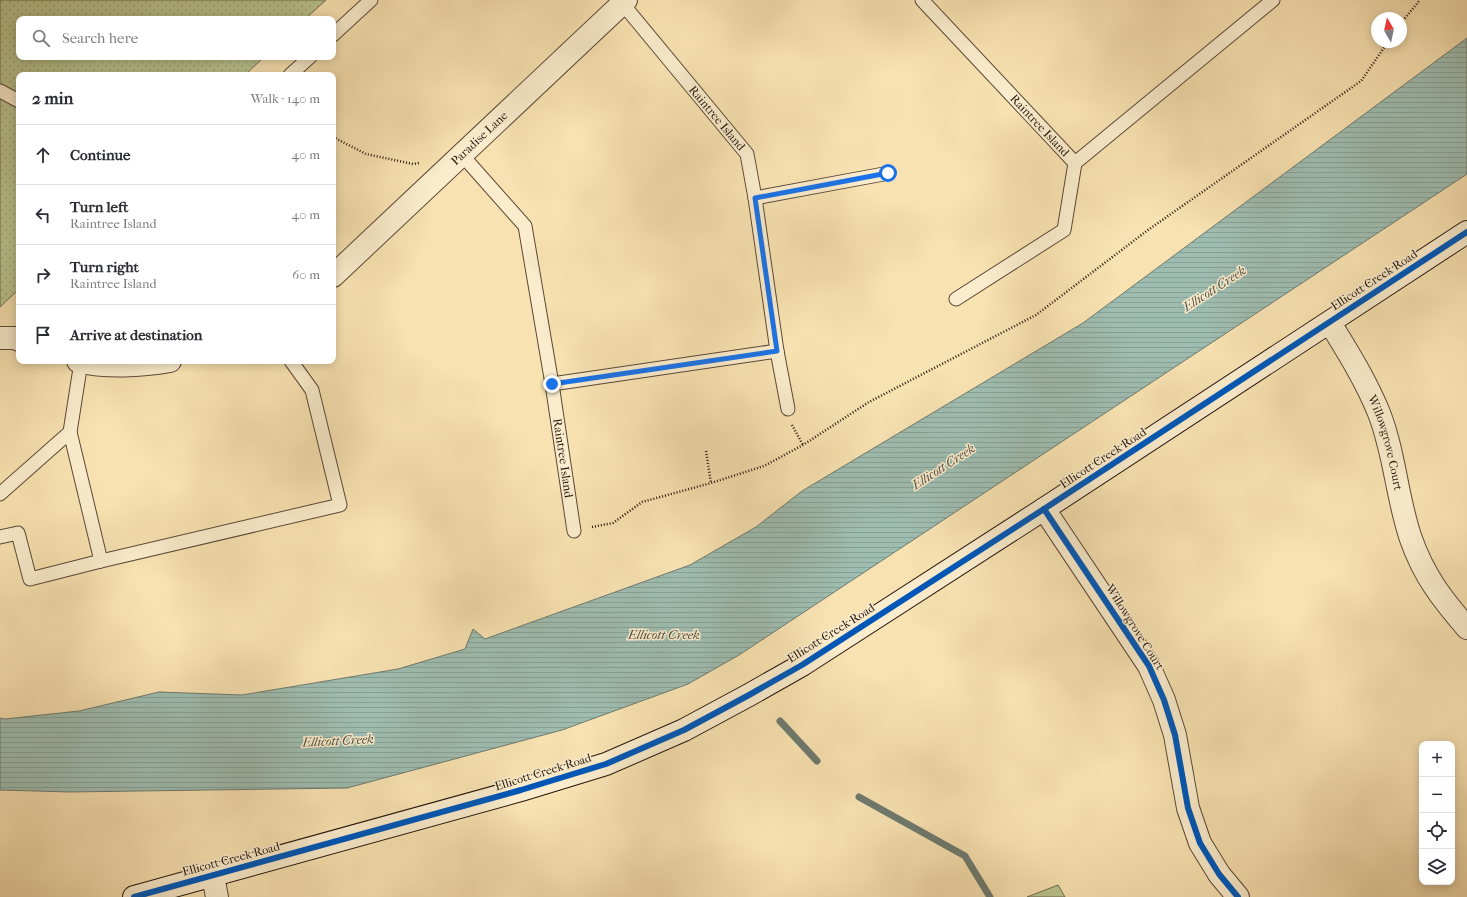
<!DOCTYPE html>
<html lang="en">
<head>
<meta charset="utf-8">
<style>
	body { margin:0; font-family:"IM FELL French Canon",serif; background:#f7f7f7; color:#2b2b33 }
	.controls { position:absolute; right:12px; bottom:12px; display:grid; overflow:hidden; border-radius:8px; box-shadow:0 2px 10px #0003 }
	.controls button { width:36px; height:36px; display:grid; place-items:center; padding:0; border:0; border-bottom:1px solid #e1e1e2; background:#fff; color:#2b2b33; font:20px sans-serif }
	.compass { position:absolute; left:1371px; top:12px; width:36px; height:36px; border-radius:50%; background:#fff; box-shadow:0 2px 10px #0003; rotate:351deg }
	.stop { position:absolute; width:12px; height:12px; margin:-9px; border:3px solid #1a73e8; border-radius:50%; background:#fff }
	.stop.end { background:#1a73e8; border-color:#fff; box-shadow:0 1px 4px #0008 }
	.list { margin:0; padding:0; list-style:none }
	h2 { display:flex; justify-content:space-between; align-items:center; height:52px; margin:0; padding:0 16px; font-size:17px }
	h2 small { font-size:13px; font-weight:400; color:#7c7c81 }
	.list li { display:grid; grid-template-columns:26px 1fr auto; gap:12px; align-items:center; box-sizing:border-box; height:60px; padding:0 16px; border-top:1px solid #e1e1e2 }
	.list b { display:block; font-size:15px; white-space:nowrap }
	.list p { margin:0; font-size:13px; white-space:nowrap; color:#7c7c81 }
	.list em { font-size:13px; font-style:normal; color:#7c7c81 }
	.icon { flex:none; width:22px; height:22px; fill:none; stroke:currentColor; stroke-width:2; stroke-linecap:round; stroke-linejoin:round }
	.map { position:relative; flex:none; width:1467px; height:897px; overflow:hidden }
	.search { position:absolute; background:#fff; box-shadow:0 2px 10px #0003; left:16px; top:16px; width:320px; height:44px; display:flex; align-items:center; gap:10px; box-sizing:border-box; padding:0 14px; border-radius:8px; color:#7c7c81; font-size:15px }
	.panel { position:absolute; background:#fff; box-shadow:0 2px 10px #0003; left:16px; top:72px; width:320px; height:292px; border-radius:8px }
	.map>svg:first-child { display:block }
	.grass { fill:url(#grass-dots); stroke:#6f6c4e }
	.park { fill:#b9c48f; stroke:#6f6c4e }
	.water { fill:url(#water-rules); stroke:#6e7a6f }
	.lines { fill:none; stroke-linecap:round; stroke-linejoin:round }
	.stream { stroke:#6e7a6f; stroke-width:7 }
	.lane-casing { stroke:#5a4836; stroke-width:15 }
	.street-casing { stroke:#5a4836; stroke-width:24 }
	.secondary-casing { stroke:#25150d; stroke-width:24 }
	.path { stroke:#25150d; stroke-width:2.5; stroke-dasharray:1 2; stroke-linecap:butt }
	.lane { stroke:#faeccc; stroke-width:13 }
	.street { stroke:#faeccc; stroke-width:22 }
	.secondary { stroke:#faeccc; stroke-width:22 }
	.cycleway-casing { stroke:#faeccc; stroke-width:8 }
	.cycleway { stroke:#0057b8; stroke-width:6 }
	.route { stroke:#1a73e8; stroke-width:5 }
	.labels { text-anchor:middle; stroke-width:3; stroke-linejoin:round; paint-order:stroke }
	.street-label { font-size:12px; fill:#25150d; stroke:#faeccc }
	.water-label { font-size:13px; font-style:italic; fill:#4f5046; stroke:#faeccc }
</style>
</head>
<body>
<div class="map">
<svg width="1467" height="897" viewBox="0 0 1467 897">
	<defs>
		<pattern id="grass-dots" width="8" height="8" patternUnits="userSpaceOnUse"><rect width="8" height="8" fill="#b9c48f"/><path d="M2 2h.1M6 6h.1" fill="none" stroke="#9fa87a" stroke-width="1.8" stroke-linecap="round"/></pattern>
		<pattern id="water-rules" width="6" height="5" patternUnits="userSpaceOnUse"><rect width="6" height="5" fill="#9ebdb1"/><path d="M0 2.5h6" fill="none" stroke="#88a297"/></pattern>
	</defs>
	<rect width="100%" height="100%" fill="#f8e2b1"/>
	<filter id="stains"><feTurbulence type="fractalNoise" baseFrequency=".005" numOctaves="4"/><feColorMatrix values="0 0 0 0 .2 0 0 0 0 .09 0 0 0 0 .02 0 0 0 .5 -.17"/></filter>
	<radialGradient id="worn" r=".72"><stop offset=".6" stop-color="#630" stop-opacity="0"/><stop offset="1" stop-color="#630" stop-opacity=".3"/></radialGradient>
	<polygon class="grass" points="0,0 326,0 305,19 19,19 19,57 264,57 245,75 19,75 19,289 0,307"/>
	<polygon class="park" points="1058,885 1065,897 1027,897"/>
	<polygon class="water" points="1467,38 1467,174 739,655 688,684 562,730 347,788 70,792 0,790 0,718 5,719 79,711 159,692 242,695 398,669 465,649 473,629 485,639 690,565 756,527 802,491 1083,323"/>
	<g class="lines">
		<g class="stream">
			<polyline points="780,721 817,761"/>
			<polyline points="859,797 965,856 990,897"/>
		</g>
		<g class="lane-casing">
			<g id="lane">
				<path id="s1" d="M922,0L1075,163"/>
				<polyline points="333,35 371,0"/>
				<polyline points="290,75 310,57"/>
				<polyline points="0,91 19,101"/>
				<path id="s2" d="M462,155L525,226L552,384L574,531"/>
				<polyline points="755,198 889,173"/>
				<polyline points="956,299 1064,230 1075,163 1273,0"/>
				<polyline points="777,351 788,409"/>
				<polyline points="81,362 70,432 101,561 340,505 312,390 291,361"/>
				<polyline points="552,384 777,351 755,198 747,154 622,3"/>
				<polyline points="0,494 70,432"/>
				<polyline points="0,537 18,533 30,579 101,561"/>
			</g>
		</g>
		<g class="street-casing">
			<g id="street">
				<path id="s3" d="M333,276L626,0"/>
				<path id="s4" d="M1330,323C1348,352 1366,381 1379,413C1395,454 1397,499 1411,539C1424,576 1442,599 1467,628"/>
				<polyline points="0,338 15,338 19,340"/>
				<path d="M78,361C106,368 142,366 170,361"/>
				<polyline points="1044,509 1149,666 1164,700 1175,735 1188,808 1200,843 1219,874 1238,897"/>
				<polyline points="213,876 217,897"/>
			</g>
		</g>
		<g class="secondary-casing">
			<polyline id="secondary" points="134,897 521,790 606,764 684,730 749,695 802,665 1044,509 1467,232"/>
		</g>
		<g class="path">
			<polyline points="1401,23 1420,0"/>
			<polyline points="333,137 366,154 413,164 419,163"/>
			<polyline points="792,425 803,445"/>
			<polyline points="706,451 711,483"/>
			<polyline points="592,527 613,523 642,502 711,483 764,466 803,445 869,402 1036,315 1148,230 1361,81 1388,42"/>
		</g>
		<use href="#lane" class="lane"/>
		<use href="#street" class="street"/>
		<use href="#secondary" class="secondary"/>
		<g class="cycleway-casing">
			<g id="cycleway">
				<polyline points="1044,509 1149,666 1164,700 1175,735 1188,808 1200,843 1219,874 1238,897"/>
				<polyline points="134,897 521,790 606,764 684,730 749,695 802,665 1044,509 1467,232"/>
			</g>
		</g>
		<use href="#cycleway" class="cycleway"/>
	</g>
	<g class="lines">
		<polyline class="route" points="552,384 777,351 755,198 888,173"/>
	</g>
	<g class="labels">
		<g class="street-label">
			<text transform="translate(717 118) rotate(50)" y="4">Raintree Island</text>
			<text dy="4" stroke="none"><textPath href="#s1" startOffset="172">Raintree Island</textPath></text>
			<text dy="4" stroke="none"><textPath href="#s3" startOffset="201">Paradise Lane</textPath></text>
			<text transform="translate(1374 280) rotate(-33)" y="4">Ellicott Creek Road</text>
			<text dy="4" stroke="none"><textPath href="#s4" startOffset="133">Willowgrove Court</textPath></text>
			<text dy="4" stroke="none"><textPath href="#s2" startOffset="330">Raintree Island</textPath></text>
			<text transform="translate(1103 458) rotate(-33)" y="4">Ellicott Creek Road</text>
			<text transform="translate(1135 627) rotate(58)" y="4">Willowgrove Court</text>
			<text transform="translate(831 633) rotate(-32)" y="4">Ellicott Creek Road</text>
			<text transform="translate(543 772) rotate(-17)" y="4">Ellicott Creek Road</text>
			<text transform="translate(231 859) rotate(-15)" y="4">Ellicott Creek Road</text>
		</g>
		<g class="water-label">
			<text transform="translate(1214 288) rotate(-33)" y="5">Ellicott Creek</text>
			<text transform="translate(943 466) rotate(-33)" y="5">Ellicott Creek</text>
			<text x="664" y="639">Ellicott Creek</text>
			<text transform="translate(338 740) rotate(-3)" y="5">Ellicott Creek</text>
		</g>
	</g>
	<rect width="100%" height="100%" filter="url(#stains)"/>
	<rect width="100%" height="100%" fill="url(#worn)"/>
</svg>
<div class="controls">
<button>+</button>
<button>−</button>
<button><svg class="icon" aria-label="locate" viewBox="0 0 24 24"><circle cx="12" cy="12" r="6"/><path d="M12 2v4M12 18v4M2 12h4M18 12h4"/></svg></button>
<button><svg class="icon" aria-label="layers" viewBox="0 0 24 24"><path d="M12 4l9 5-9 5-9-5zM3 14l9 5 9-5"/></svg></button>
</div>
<svg class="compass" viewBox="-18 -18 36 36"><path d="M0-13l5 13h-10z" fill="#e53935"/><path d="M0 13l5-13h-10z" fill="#7c7c81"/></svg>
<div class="stop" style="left:888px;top:173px"></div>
<div class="stop end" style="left:552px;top:384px"></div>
<div class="search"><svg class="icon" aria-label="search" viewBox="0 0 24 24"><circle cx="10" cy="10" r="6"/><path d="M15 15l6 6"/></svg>Search here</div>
<section class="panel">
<h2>2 min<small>Walk · 140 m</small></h2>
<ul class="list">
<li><svg class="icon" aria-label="ahead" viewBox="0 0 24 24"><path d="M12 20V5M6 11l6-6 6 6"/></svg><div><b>Continue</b></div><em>40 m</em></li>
<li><svg class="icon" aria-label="left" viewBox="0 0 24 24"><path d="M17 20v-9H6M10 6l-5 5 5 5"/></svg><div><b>Turn left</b><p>Raintree Island</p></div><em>40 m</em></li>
<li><svg class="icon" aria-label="right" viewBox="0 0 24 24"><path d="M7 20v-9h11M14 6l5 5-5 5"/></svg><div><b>Turn right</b><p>Raintree Island</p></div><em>60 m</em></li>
<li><svg class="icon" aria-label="arrive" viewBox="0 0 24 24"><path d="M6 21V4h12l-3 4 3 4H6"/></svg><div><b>Arrive at destination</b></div></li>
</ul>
</section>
</div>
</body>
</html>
